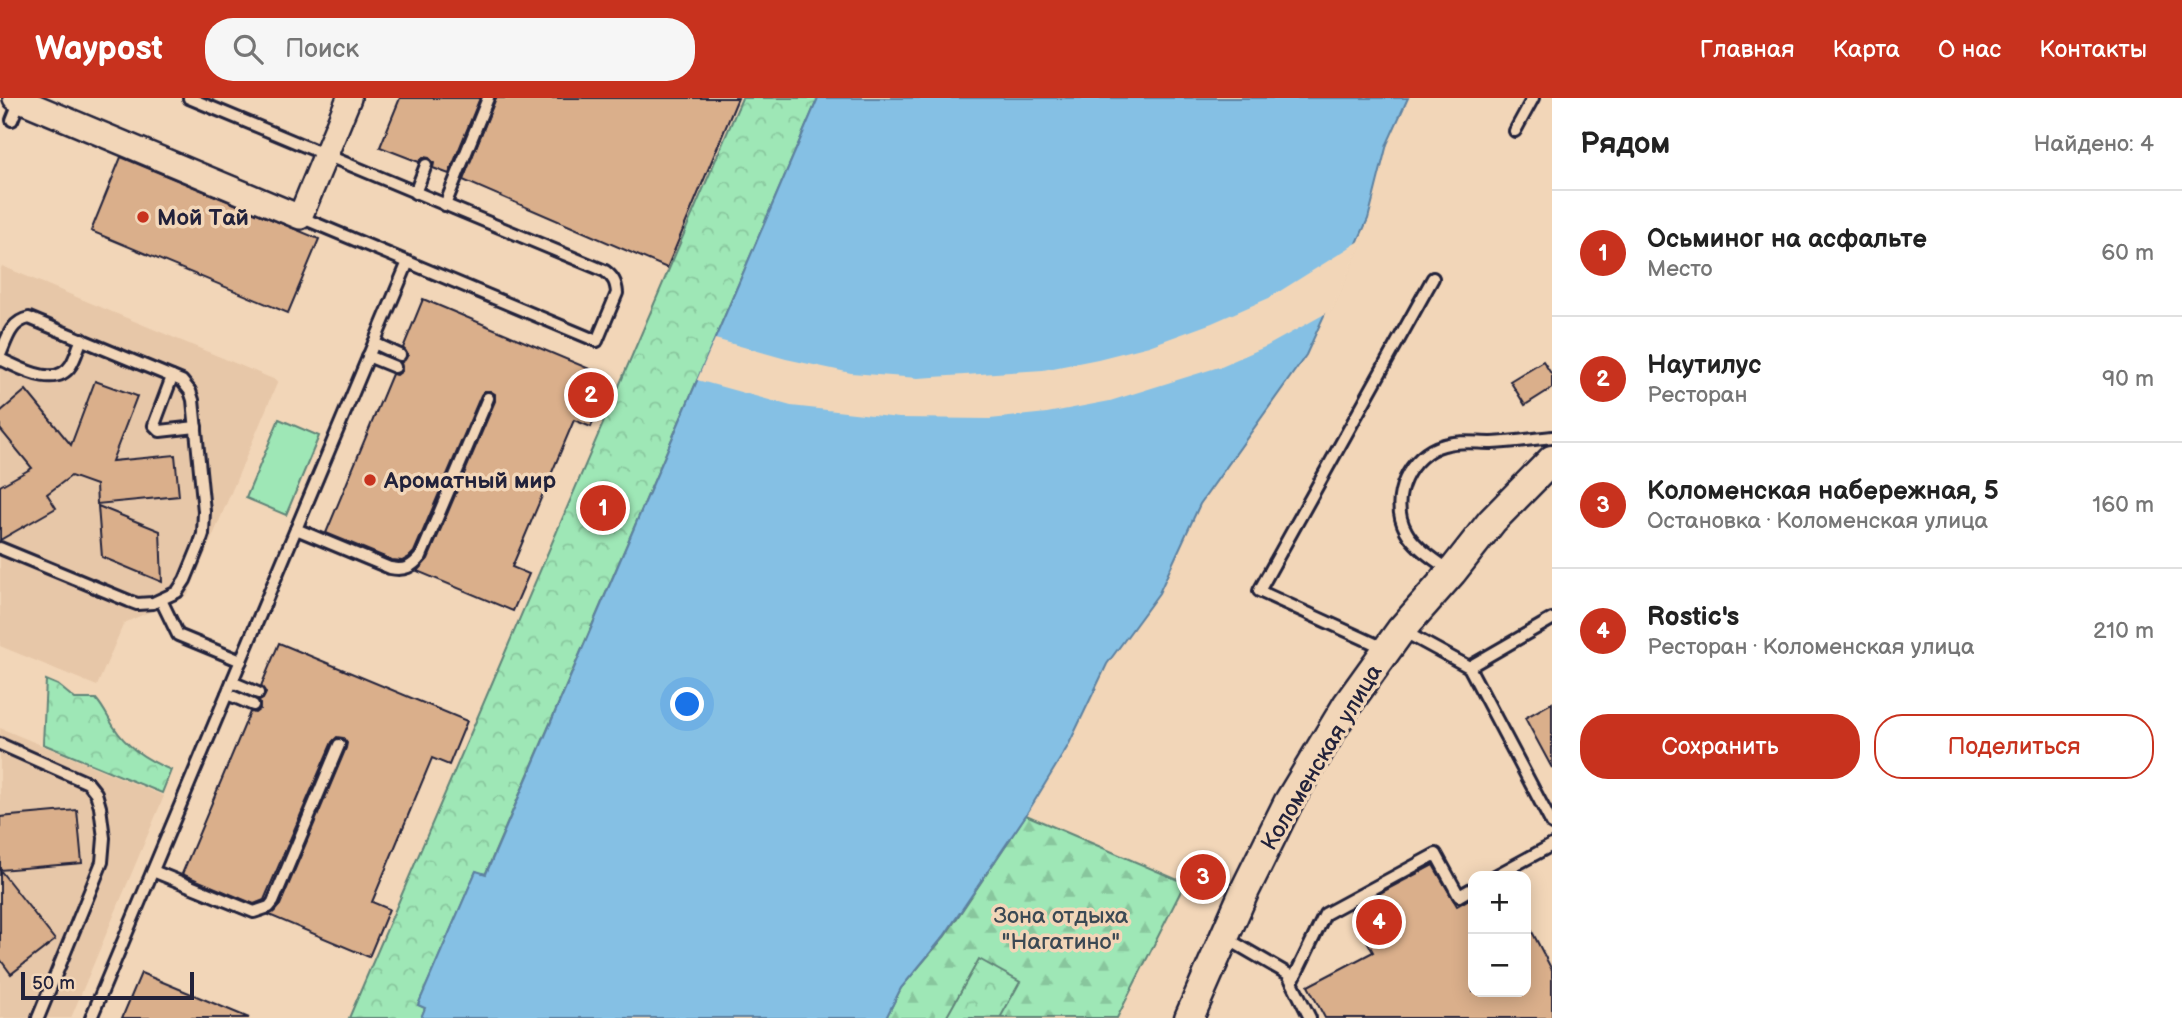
<!DOCTYPE html>
<html lang="ru">
<head>
<meta charset="utf-8">
<style>
	body { margin:0; font-family:"Balsamiq Sans",sans-serif; background:#f6f6f6; color:#222 }
	.controls { position:absolute; right:21px; bottom:21px; display:grid; overflow:hidden; border-radius:14px; box-shadow:0 4px 18px #0003 }
	.controls button { width:63px; height:63px; display:grid; place-items:center; padding:0; border:0; border-bottom:2px solid #e0e0e0; background:#fff; color:#222; font:35px sans-serif }
	.scale { position:absolute; left:21px; bottom:18px; width:173px; box-sizing:border-box; padding-left:7px; border:4px solid #22223b; border-top:0; font-size:19px; line-height:24px; white-space:nowrap; color:#22223b; -webkit-text-stroke:5px #f2d6b8; paint-order:stroke }
	.you { position:absolute; left:688px; top:607px; width:24px; height:24px; margin:-18px; border:5px solid #fff; border-radius:50%; background:#1a73e8; box-shadow:0 0 0 10px #1a73e833 }
	.badge { display:grid; place-items:center; width:46px; height:46px; border-radius:50%; background:#c8321e; color:#fff; font-size:23px; font-weight:700 }
	.pin { position:absolute; translate:-50% -50%; border:4px solid #fff; box-shadow:0 2px 7px #0006 }
	.list { margin:0; padding:0; list-style:none }
	h2 { display:flex; justify-content:space-between; align-items:center; height:91px; margin:0; padding:0 28px; font-size:30px }
	h2 small { font-size:23px; font-weight:400; color:#767676 }
	.list li { display:grid; grid-template-columns:46px 1fr auto; gap:21px; align-items:center; box-sizing:border-box; height:126px; padding:0 28px; border-top:2px solid #e0e0e0 }
	.list b { display:block; font-size:26px; white-space:nowrap }
	.list p { margin:0; font-size:23px; white-space:nowrap; color:#767676 }
	.list em { font-size:23px; font-style:normal; color:#767676 }
	.actions { display:flex; gap:14px; padding:21px 28px }
	.actions a { flex:1; padding:16px 0; border:2px solid #c8321e; border-radius:28px; text-align:center; font-size:24px; color:#c8321e }
	.actions .main { background:#c8321e; color:#fff }
	.icon { flex:none; width:38px; height:38px; fill:none; stroke:currentColor; stroke-width:2; stroke-linecap:round; stroke-linejoin:round }
	.map { position:relative; flex:none; width:1552px; height:920px; overflow:hidden }
	header { display:flex; align-items:center; gap:42px; box-sizing:border-box; height:98px; padding:0 35px; background:#c8321e; color:#fff }
	header strong { font-size:33px }
	nav { display:flex; gap:38px; margin-inline-start:auto; font-size:24px }
	.search { width:490px; height:63px; background:#f6f6f6; display:flex; align-items:center; gap:18px; box-sizing:border-box; padding:0 24px; border-radius:28px; color:#767676; font-size:26px }
	main { display:flex }
	aside { flex:1; background:#fff }
	.map>svg:first-child { display:block }
	.built { fill:#e7c7a8 }
	.forest { fill:url(#forest-firs); stroke:#608478; stroke-width:2 }
	.park { fill:url(#park-crowns); stroke:#608478; stroke-width:2 }
	.garden { fill:#9ee7b6; stroke:#608478; stroke-width:2 }
	.water { fill:#85c0e4; stroke:#5d81a0; stroke-width:2 }
	.pier { fill:#f2d6b8 }
	.building { fill:#daaf8b; stroke:#22223b; stroke-width:2 }
	.lines { fill:none; stroke-linecap:round; stroke-linejoin:round }
	.service-casing { stroke:#22223b; stroke-width:16 }
	.minor-casing { stroke:#22223b; stroke-width:28 }
	.tertiary-casing { stroke:#22223b; stroke-width:33 }
	.service { stroke:#f2d6b8; stroke-width:10 }
	.minor { stroke:#f2d6b8; stroke-width:23 }
	.tertiary { stroke:#f2d6b8; stroke-width:28 }
	.poi-dot { fill:#c8321e; stroke:#f2d6b8; stroke-width:2.5 }
	.labels { text-anchor:middle; stroke-width:7; stroke-linejoin:round; paint-order:stroke }
	.poi-label { font-size:23px; font-weight:bold; fill:#22223b; stroke:#f2d6b8; text-anchor:start }
	.street-label { font-size:23px; fill:#22223b; stroke:#f2d6b8 }
	.park-label { font-size:23px; fill:#3b4954; stroke:#f2d6b8 }
</style>
</head>
<body>
<header>
<strong>Waypost</strong>
<div class="search"><svg class="icon" aria-label="search" viewBox="0 0 24 24"><circle cx="10" cy="10" r="6"/><path d="M15 15l6 6"/></svg>Поиск</div>
<nav><a>Главная</a><a>Карта</a><a>О нас</a><a>Контакты</a></nav>
</header>
<main>
<div class="map">
<svg width="1552" height="920" viewBox="0 0 1552 920">
	<defs>
		<pattern id="forest-firs" width="22" height="20" patternUnits="userSpaceOnUse" patternTransform="scale(1.75)"><rect width="22" height="20" fill="#9ee7b6"/><path d="M5 1l3.5 6h-7zM16 11l3.5 6h-7z" fill="#88c69d"/></pattern>
		<pattern id="park-crowns" width="20" height="18" patternUnits="userSpaceOnUse" patternTransform="scale(1.75)"><rect width="20" height="18" fill="#9ee7b6"/><path d="M2 6a3 3 0 1 1 6 0M12 15a3 3 0 1 1 6 0" fill="none" stroke="#88c69d"/></pattern>
	</defs>
	<rect width="100%" height="100%" fill="#f2d6b8"/>
	<filter id="ink" filterUnits="userSpaceOnUse"><feTurbulence type="fractalNoise" baseFrequency=".0143" numOctaves="2"/><feDisplacementMap in="SourceGraphic" scale="14" xChannelSelector="R" yChannelSelector="G"/><feConvolveMatrix kernelMatrix="1 2 1 2 8 2 1 2 1" color-interpolation-filters="sRGB"/></filter>
	<g filter="url(#ink)">
		<g class="built">
			<polygon points="2,168 278,283 188,497 124,525 97,588 0,548 0,173"/>
			<polygon points="0,630 164,698 71,920 0,920"/>
		</g>
		<polygon class="forest" points="1026,717 1185,785 1117,920 886,920 901,890 945,838"/>
		<g class="park">
			<polygon points="742,0 818,0 485,777 476,773 418,907 425,910 421,920 349,920"/>
			<path d="M46,582L58,587L75,601H96C104,610 108,620 114,629C127,650 149,663 171,672L162,695L43,646Z"/>
			<polygon points="979,861 1020,884 1000,920 946,920"/>
		</g>
		<polygon class="garden" points="279,321 319,338 286,417 246,400"/>
		<polygon class="water" points="818,0 1408,0 1387,46 1368,121 1306,257 1200,406 1159,495 1107,566 1068,648 1026,717 944,838 901,890 886,920 421,920 425,910 418,907 476,773 486,776"/>
		<polygon class="pier" points="1363,141 1332,212 1267,248 1219,269 1110,303 1047,315 990,321 899,320 791,308 697,282 715,241 786,261 851,275 918,280 1043,272 1098,261 1149,248 1212,225 1269,200"/>
		<g class="building">
			<polygon points="400,0 480,0 449,76 433,70 434,65 429,60 424,59 419,64 380,49"/>
			<polygon points="496,0 738,0 667,170 463,82"/>
			<polygon points="121,59 319,141 288,215 91,133"/>
			<polygon points="423,201 611,280 591,329 574,322 512,469 529,476 513,513 417,473 428,461 495,303 495,296 490,293 484,293 481,297 414,454 409,459 402,463 392,462 326,435 392,276 397,277 402,273 401,265 408,257 403,250"/>
			<polygon points="1543,263 1552,277 1552,290 1525,307 1510,283"/>
			<polygon points="95,283 137,298 112,363 175,357 179,398 97,406 96,387 71,378 47,396 56,410 0,442 0,388 32,370 0,331 0,314 26,292 71,347"/>
			<polygon points="98,408 160,433 162,484 102,459"/>
			<polygon points="279,545 467,623 449,667 432,660 372,804 389,811 369,859 269,817 280,807 346,650 347,645 343,640 337,639 332,644 264,802 254,806 182,776 250,614 255,615 260,611 259,603 263,601 266,595 261,588"/>
			<polygon points="1552,605 1552,670 1525,620"/>
			<polygon points="77,712 82,765 0,772 0,719"/>
			<polygon points="1433,767 1457,808 1473,799 1473,894 1526,894 1526,822 1552,872 1552,920 1325,920 1308,888 1373,854 1350,811"/>
			<polygon points="0,772 55,842 11,876 0,861"/>
			<polygon points="141,875 249,920 122,920"/>
		</g>
		<g class="lines">
			<g class="service-casing">
				<g id="service">
					<path d="M189,0L605,173C613,179 616,184 617,195L597,243L300,119"/>
					<polyline points="12,22 20,2"/>
					<polyline points="1515,33 1533,0"/>
					<polyline points="415,95 426,67"/>
					<polyline points="445,107 488,0"/>
					<polyline points="374,245 400,257"/>
					<path d="M0,257C7,241 10,224 29,220L182,283L190,293L193,302L204,413L203,436L199,448L185,482L177,494L153,505L137,506L129,503L0,450"/>
					<polyline points="368,258 395,269"/>
					<path d="M0,261C19,269 55,292 71,267C76,259 78,249 82,241"/>
					<polyline points="172,279 154,327 160,333 196,329"/>
					<path d="M296,431L390,470C405,473 412,469 421,458L488,300"/>
					<path d="M1450,473C1436,462 1415,450 1406,433C1388,401 1409,356 1444,347C1460,342 1476,345 1492,345C1512,344 1532,341 1552,339"/>
					<polyline points="161,502 178,537 241,563"/>
					<polyline points="1403,533 1469,569 1552,726"/>
					<polyline points="1384,550 1259,493 1433,180"/>
					<polyline points="1469,569 1552,521"/>
					<polyline points="232,584 258,595"/>
					<polyline points="227,596 253,607"/>
					<polyline points="0,646 88,685 96,695 100,709 104,740 102,764 38,920"/>
					<polyline points="153,773 254,814 269,809 273,804 339,647"/>
					<polyline points="1495,778 1552,747"/>
					<polyline points="1226,840 1288,876 1310,920"/>
					<polyline points="1292,884 1325,816 1436,756 1459,798 1473,790"/>
					<polyline points="91,920 408,164"/>
				</g>
			</g>
			<g class="minor-casing">
				<polyline id="minor" points="15,0 300,119 349,0"/>
			</g>
			<g class="tertiary-casing">
				<polyline id="tertiary" points="1189,920 1244,794 1288,705 1347,607 1401,532 1452,474 1492,423 1552,362"/>
			</g>
			<use href="#service" class="service"/>
			<use href="#minor" class="minor"/>
			<use href="#tertiary" class="tertiary"/>
		</g>
	</g>
	<g class="poi-dot">
		<circle cx="143" cy="119" r="7"/>
		<circle cx="370" cy="382" r="7"/>
	</g>
	<g class="labels">
		<g class="poi-label">
			<text x="157" y="127">Мой Тай</text>
			<text x="384" y="390">Ароматный мир</text>
		</g>
		<g class="street-label">
			<text transform="translate(1321 659) rotate(-59)" y="8">Коломенская улица</text>
		</g>
		<g class="park-label">
			<text x="1061" y="825">Зона отдыха<tspan x="1061" dy="26">"Нагатино"</tspan></text>
		</g>
	</g>
</svg>
<div class="controls">
<button>+</button>
<button>−</button>
</div>
<div class="scale">50 m</div>
<div class="you"></div>
<div class="pin badge" style="left:603px;top:410px">1</div>
<div class="pin badge" style="left:591px;top:297px">2</div>
<div class="pin badge" style="left:1203px;top:779px">3</div>
<div class="pin badge" style="left:1379px;top:824px">4</div>
</div>
<aside>
<h2>Рядом<small>Найдено: 4</small></h2>
<ul class="list">
<li><span class="badge">1</span><div><b>Осьминог на асфальте</b><p>Место</p></div><em>60 m</em></li>
<li><span class="badge">2</span><div><b>Наутилус</b><p>Ресторан</p></div><em>90 m</em></li>
<li><span class="badge">3</span><div><b>Коломенская набережная, 5</b><p>Остановка · Коломенская улица</p></div><em>160 m</em></li>
<li><span class="badge">4</span><div><b>Rostic's</b><p>Ресторан · Коломенская улица</p></div><em>210 m</em></li>
</ul>
<div class="actions"><a class="main">Сохранить</a><a>Поделиться</a></div>
</aside>
</main>
</body>
</html>
